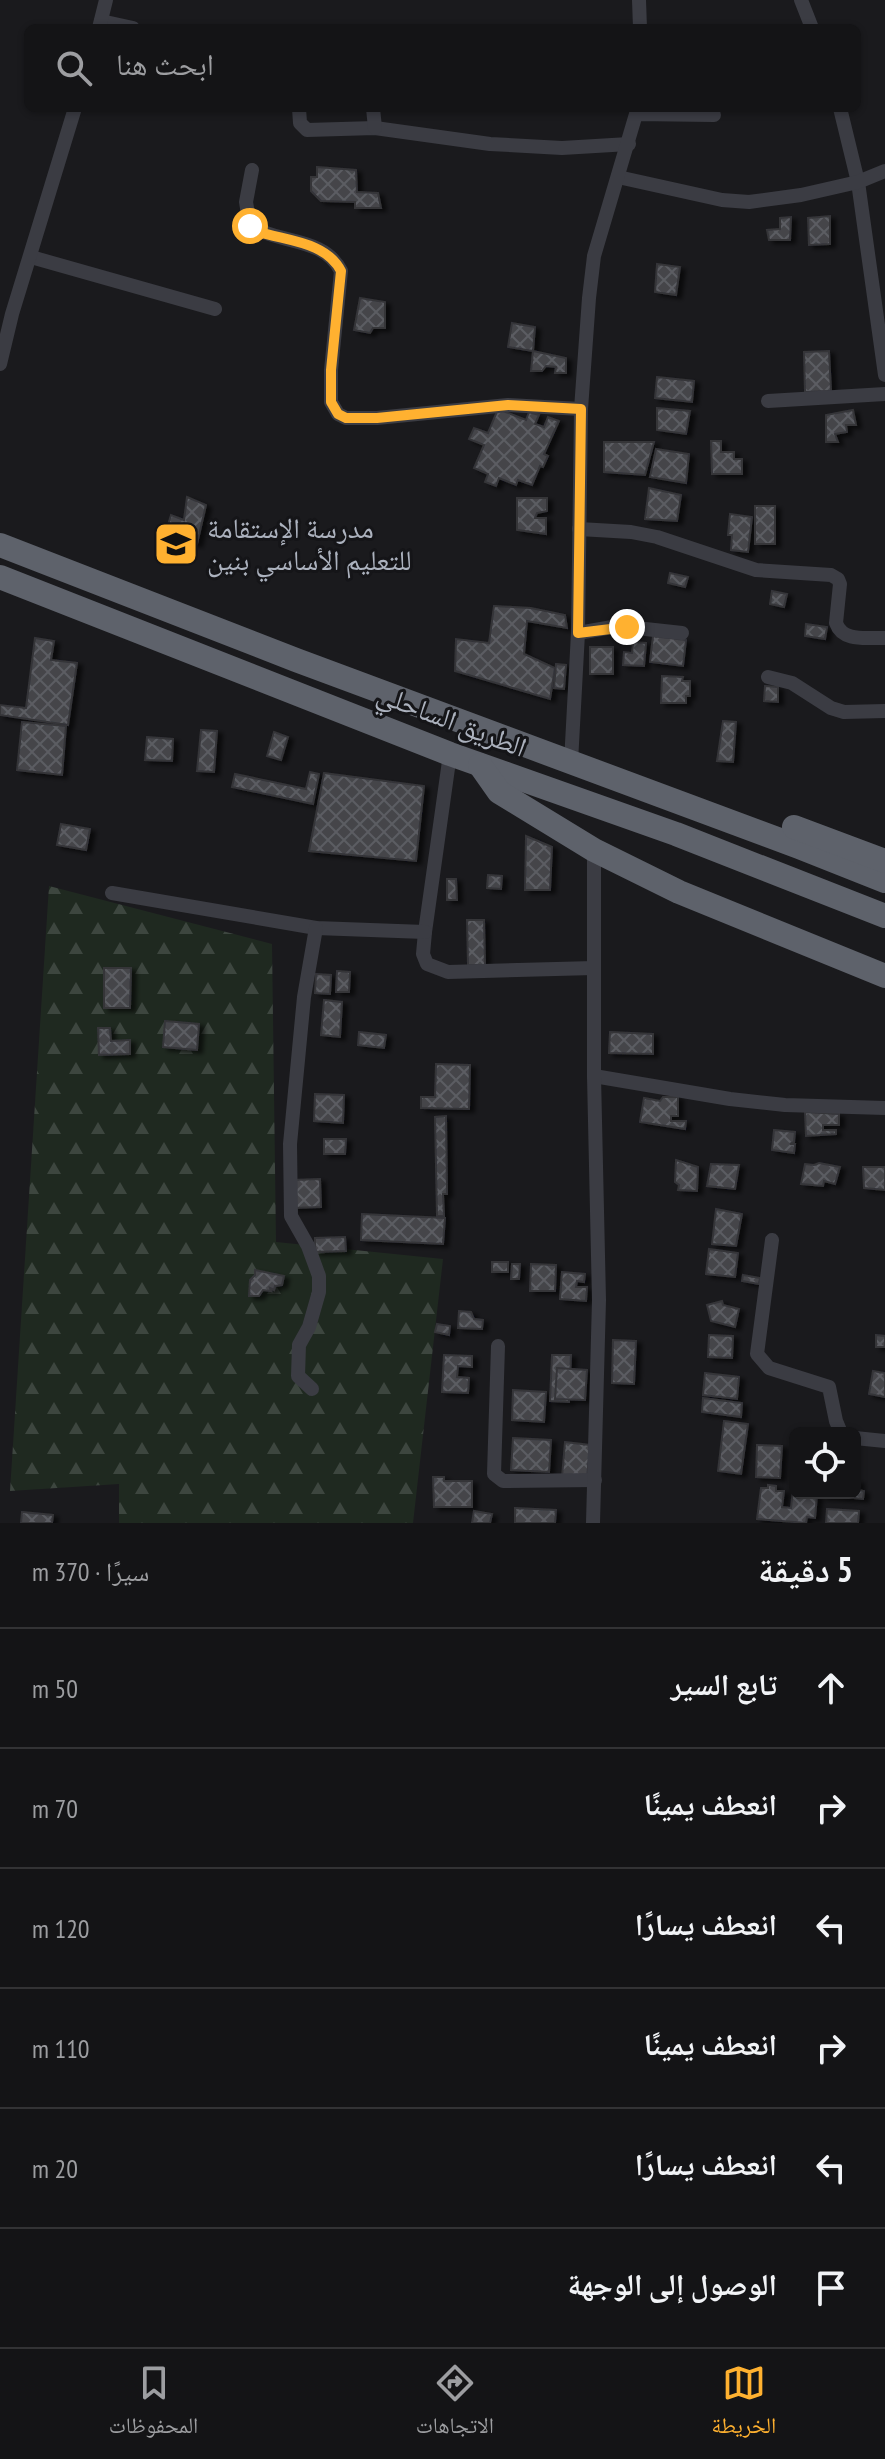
<!DOCTYPE html>
<html lang="ar">
<head>
<meta charset="utf-8">
<style>
	body { margin:0; font-family:"PT Sans Narrow","Noto Naskh Arabic",sans-serif; background:#212123; color:#f1f3f6; direction:rtl }
	.controls { position:absolute; right:24px; bottom:24px; display:grid; overflow:hidden; border-radius:12px; box-shadow:0 2px 6px #0004 }
	.controls button { width:72px; height:72px; display:grid; place-items:center; padding:0; border:0; border-bottom:2px solid #333335; background:#141416; color:#f1f3f6; font:40px sans-serif }
	.stop { position:absolute; width:24px; height:24px; margin:-18px; border:6px solid #ffb130; border-radius:50%; background:#fff }
	.stop.end { background:#ffb130; border-color:#fff; box-shadow:0 2px 8px #0008 }
	.list { margin:0; padding:0; list-style:none }
	h2 { display:flex; justify-content:space-between; align-items:center; height:104px; margin:0; padding:0 32px; font-size:34px }
	h2 small { font-size:26px; font-weight:400; color:#9d9ea1 }
	.list li { display:grid; grid-template-columns:52px 1fr auto; gap:24px; align-items:center; box-sizing:border-box; height:120px; padding:0 32px; border-top:2px solid #333335 }
	.list b { display:block; font-size:30px; white-space:nowrap }
	.list em { font-size:26px; font-style:normal; color:#9d9ea1 }
	.icon { flex:none; width:44px; height:44px; fill:none; stroke:currentColor; stroke-width:2; stroke-linecap:round; stroke-linejoin:round }
	.map { position:relative; flex:none; width:885px; height:1523px; overflow:hidden; direction:ltr }
	.search { position:absolute; background:#141416; box-shadow:0 2px 6px #0004; left:24px; right:24px; top:24px; height:88px; display:flex; align-items:center; gap:20px; box-sizing:border-box; padding:0 28px; border-radius:12px; color:#9d9ea1; font-size:30px }
	.sheet { height:824px; background:#141416 }
	nav { display:flex; justify-content:space-around; align-items:center; box-sizing:border-box; height:112px; border-top:2px solid #333335; background:#141416; font-size:22px; color:#9d9ea1 }
	nav a { display:grid; justify-items:center; gap:4px }
	nav .on { color:#ffb130 }
	.map>svg:first-child { display:block }
	.forest { fill:url(#forest-firs) }
	.building { fill:url(#building-cross-hatch); stroke:#343439; stroke-width:2; filter:url(#shadow) }
	.lines { fill:none; stroke-linecap:round; stroke-linejoin:round }
	.minor { stroke:#3b3c43; stroke-width:14 }
	.trunk { stroke:#5e626b; stroke-width:24 }
	.route { stroke:#ffb130; stroke-width:10 }
	.labels { text-anchor:middle; stroke-width:6; stroke-linejoin:round; paint-order:stroke }
	.poi-label { font-size:28px; fill:#acb2be; stroke:#151518; text-anchor:start }
	.street-label { font-size:28px; fill:#acb2be; stroke:#151518 }
</style>
</head>
<body>
<div class="map">
<svg width="885" height="1523" viewBox="0 0 885 1523">
	<defs>
		<pattern id="forest-firs" width="22" height="20" patternUnits="userSpaceOnUse" patternTransform="scale(2)"><rect width="22" height="20" fill="#1f2920"/><path d="M5 1l3.5 6h-7zM16 11l3.5 6h-7z" fill="#3d463f"/></pattern>
		<pattern id="building-cross-hatch" width="8" height="8" patternUnits="userSpaceOnUse" patternTransform="scale(2)"><rect width="8" height="8" fill="#44454a"/><path d="M0 0l8 8M0 8l8-8" fill="none" stroke="#5c5d62"/></pattern>
		<filter id="shadow"><feDropShadow dx="5" dy="3" stdDeviation="2" flood-color="#0009"/></filter>
	</defs>
	<rect width="100%" height="100%" fill="#1a1a1d"/>
	<polygon class="forest" points="49,886 272,944 276,1242 443,1259 413,1523 119,1523 119,1484 10,1491"/>
	<g class="building">
		<polygon points="317,167 356,170 357,192 378,193 381,208 355,208 355,202 321,201 311,191 311,177 317,177"/>
		<polygon points="830,216 830,244 809,245 808,218"/>
		<polygon points="791,217 790,240 769,240 767,230 780,229 780,218"/>
		<polygon points="657,264 680,267 676,295 655,292"/>
		<polygon points="360,298 385,302 385,328 373,328 370,333 354,330"/>
		<polygon points="512,323 535,327 533,351 508,347"/>
		<polygon points="533,351 566,358 566,373 555,373 556,367 546,366 542,371 531,371"/>
		<polygon points="829,351 831,391 805,392 804,352"/>
		<polygon points="657,377 694,381 692,402 655,398"/>
		<polygon points="657,408 690,411 686,434 657,430"/>
		<polygon points="498,409 526,420 529,412 539,415 535,424 544,427 548,417 559,421 544,454 548,456 543,467 540,466 532,485 518,480 516,485 499,478 496,486 485,482 488,474 474,468 484,445 469,439 474,428 488,433"/>
		<polygon points="853,410 856,425 846,425 847,432 835,434 838,442 826,442 826,415"/>
		<polygon points="711,441 721,441 721,452 734,452 734,459 742,459 742,474 712,474"/>
		<polygon points="604,442 654,442 645,475 604,472"/>
		<polygon points="656,449 689,454 686,483 650,477"/>
		<polygon points="649,488 681,495 677,521 645,519"/>
		<polygon points="187,497 206,505 197,544 165,535 171,515 184,520"/>
		<polygon points="517,498 547,498 547,511 537,513 535,518 546,518 546,534 517,530"/>
		<rect x="755" y="506" width="20" height="38"/>
		<polygon points="730,514 752,517 748,552 731,550 732,535 728,535"/>
		<polygon points="670,573 688,577 685,587 668,583"/>
		<polygon points="772,591 787,594 784,607 770,604"/>
		<polygon points="494,606 531,608 565,615 567,628 527,621 524,654 555,668 550,699 455,671 456,639 489,643"/>
		<polygon points="806,624 827,627 825,639 805,636"/>
		<polygon points="653,636 686,640 683,666 650,662"/>
		<polygon points="35,638 54,641 51,660 77,663 68,725 0,715 0,705 26,708"/>
		<polygon points="633,642 646,643 644,666 623,665 624,652 632,653"/>
		<rect x="590" y="647" width="23" height="27"/>
		<polygon points="556,664 566,665 564,689 554,688"/>
		<polygon points="662,676 683,677 682,681 690,681 690,696 686,696 686,703 661,703"/>
		<polygon points="765,686 778,687 778,702 764,701"/>
		<polygon points="723,721 736,722 733,762 717,761"/>
		<polygon points="22,722 66,726 62,775 17,770"/>
		<polygon points="201,730 217,731 214,772 197,771"/>
		<polygon points="274,732 288,737 281,760 267,756"/>
		<polygon points="147,737 173,739 172,761 145,760"/>
		<polygon points="310,772 319,774 313,804 232,787 235,774 306,789"/>
		<polygon points="324,773 424,786 416,861 309,851"/>
		<polygon points="61,824 90,829 86,850 57,845"/>
		<polygon points="526,836 552,847 550,890 525,890"/>
		<polygon points="488,875 502,876 501,889 487,888"/>
		<polygon points="447,879 456,879 457,900 447,900"/>
		<polygon points="467,920 484,920 485,965 468,965"/>
		<polygon points="104,968 131,968 130,1008 104,1008"/>
		<polygon points="337,971 350,972 349,992 336,992"/>
		<polygon points="316,974 331,975 330,994 315,993"/>
		<polygon points="324,1000 342,1002 340,1037 321,1035"/>
		<polygon points="165,1021 199,1024 197,1050 163,1047"/>
		<polygon points="98,1028 110,1028 111,1041 130,1040 130,1054 99,1055"/>
		<polygon points="359,1032 386,1035 384,1048 358,1045"/>
		<polygon points="610,1032 653,1034 653,1054 609,1053"/>
		<polygon points="436,1064 470,1065 469,1109 421,1108 421,1097 435,1097"/>
		<polygon points="315,1094 344,1095 343,1123 314,1121"/>
		<polygon points="663,1097 678,1097 678,1116 671,1116 671,1121 686,1121 685,1129 640,1122 644,1098 660,1101"/>
		<polygon points="805,1112 839,1114 839,1125 823,1125 823,1130 836,1130 836,1134 806,1136"/>
		<polygon points="446,1116 447,1194 443,1194 444,1216 437,1216 435,1117"/>
		<polygon points="774,1130 795,1132 794,1142 790,1144 795,1144 794,1153 772,1150"/>
		<polygon points="324,1139 346,1139 345,1154 324,1154"/>
		<polygon points="676,1160 698,1167 697,1191 678,1190 679,1185 675,1182"/>
		<polygon points="819,1163 840,1167 835,1184 824,1181 823,1186 801,1184 805,1164 814,1165"/>
		<polygon points="711,1164 739,1165 735,1189 707,1186"/>
		<polygon points="863,1167 885,1167 885,1190 864,1188"/>
		<polygon points="320,1179 321,1207 293,1208 292,1180"/>
		<polygon points="716,1209 742,1214 736,1246 712,1244"/>
		<polygon points="362,1214 445,1218 443,1244 361,1240"/>
		<polygon points="345,1237 346,1251 315,1252 315,1238"/>
		<polygon points="709,1249 738,1253 735,1277 706,1274"/>
		<rect x="492" y="1262" width="16" height="10"/>
		<polygon points="512,1264 520,1264 519,1279 511,1279"/>
		<polygon points="531,1264 556,1265 555,1291 530,1291"/>
		<polygon points="255,1270 284,1276 282,1285 275,1286 274,1290 270,1288 271,1291 263,1290 259,1296 249,1296 250,1280 255,1275"/>
		<polygon points="562,1272 585,1274 584,1282 577,1281 576,1287 587,1287 586,1301 560,1299"/>
		<polygon points="743,1275 760,1278 759,1284 742,1281"/>
		<polygon points="722,1301 723,1305 739,1309 735,1327 711,1321 707,1305"/>
		<polygon points="459,1311 471,1312 474,1319 483,1320 482,1329 458,1328"/>
		<polygon points="437,1324 450,1326 449,1335 435,1332"/>
		<polygon points="709,1335 733,1336 732,1358 708,1357"/>
		<polygon points="876,1335 885,1336 885,1347 876,1347"/>
		<polygon points="613,1340 636,1341 634,1384 612,1383"/>
		<polygon points="444,1355 472,1356 472,1367 458,1366 457,1377 469,1378 468,1393 442,1392"/>
		<polygon points="552,1355 571,1355 569,1402 550,1401"/>
		<polygon points="557,1368 587,1370 585,1400 555,1399"/>
		<polygon points="873,1371 885,1373 885,1397 869,1394"/>
		<polygon points="705,1373 739,1377 737,1399 703,1395"/>
		<polygon points="513,1390 546,1392 544,1422 512,1420"/>
		<polygon points="703,1398 742,1403 741,1417 702,1412"/>
		<polygon points="724,1421 748,1424 741,1474 718,1471"/>
		<polygon points="513,1438 551,1440 549,1472 511,1470"/>
		<polygon points="565,1442 590,1445 587,1479 562,1477"/>
		<polygon points="757,1445 782,1446 780,1478 756,1477"/>
		<polygon points="433,1477 444,1477 444,1481 472,1481 472,1507 434,1507"/>
		<polygon points="855,1481 859,1481 858,1490 864,1491 863,1499 822,1495 822,1493 855,1493"/>
		<polygon points="768,1485 776,1486 776,1491 784,1491 782,1507 791,1508 793,1490 795,1493 817,1495 815,1518 807,1517 806,1523 757,1519 761,1488 768,1488"/>
		<polygon points="515,1508 556,1510 555,1523 515,1523"/>
		<polygon points="827,1509 859,1511 858,1523 826,1523"/>
		<polygon points="474,1511 492,1514 490,1523 472,1523"/>
		<polygon points="22,1512 53,1515 52,1523 21,1523"/>
	</g>
	<g class="lines">
		<g class="minor">
			<polyline points="639,0 640,28"/>
			<polyline points="801,0 812,28"/>
			<polyline points="101,21 133,28"/>
			<polyline points="99,28 106,0"/>
			<polyline points="299,108 300,123 307,130 375,128 490,144 562,148 629,144"/>
			<polyline points="373,108 375,128"/>
			<polyline points="840,108 858,182 885,375"/>
			<path d="M252,170L246,202L250,226C280,244 324,237 341,271L331,370V402L338,414L346,418H377L508,405L581,409"/>
			<polyline points="618,177 722,200 749,202 801,195 858,182 885,171"/>
			<polyline points="31,257 215,309"/>
			<polyline points="0,364 12,314 75,108"/>
			<polyline points="768,401 885,394"/>
			<path d="M579,529L631,532L657,537L756,570L831,575L838,579L840,584L836,623C843,643 868,637 885,638"/>
			<polyline points="578,633 618,626 682,633"/>
			<polyline points="768,677 792,683 831,708 844,712 885,711"/>
			<polyline points="450,754 425,932 423,954 427,964 448,972 594,968"/>
			<polyline points="571,762 578,633 581,409 589,298 594,256 636,114 714,115"/>
			<polyline points="112,893 316,928 425,932"/>
			<polyline points="594,1076 730,1099 785,1105 885,1108"/>
			<polyline points="772,1240 757,1354 769,1368 829,1387 836,1421 841,1433"/>
			<polyline points="498,1346 494,1474 503,1481 595,1480"/>
			<polyline points="312,1389 298,1376 299,1345 309,1327 319,1292 319,1276 308,1246 291,1216 290,1144 304,997 316,928"/>
			<polyline points="855,1438 885,1441"/>
			<polyline points="593,1523 599,1300 594,1076 594,850"/>
		</g>
		<g class="trunk">
			<polyline points="0,545 296,660 799,847 885,881"/>
			<polyline points="0,577 450,754 676,834 885,916"/>
			<polyline points="480,765 499,792 594,850 679,892 885,976"/>
			<polyline points="794,827 885,861"/>
		</g>
	</g>
	<g class="lines">
		<path class="route" d="M250,226L259,232C288,241 326,242 341,271L331,370V402L338,414L346,418H377L508,405L581,409L578,633L627,627"/>
	</g>
	<defs>
		<g id="school-square" transform="scale(2.3)"><rect x="-9" y="-9" width="18" height="18" rx="4" fill="#ffb130" stroke="#151518"/><path d="M0-5L7-2L0 1L-7-2ZM-4 1L0 2.5L4 1V4Q0 6-4 4Z" fill="#111"/></g>
	</defs>
	<g fill-rule="evenodd">
		<use href="#school-square" x="176" y="544"/>
	</g>
	<g class="labels">
		<g class="poi-label">
			<text x="207" y="538">مدرسة اﻹستقامة<tspan x="207" dy="32">للتعليم اﻷساسي بنين</tspan></text>
		</g>
		<g class="street-label">
			<text transform="translate(452 720) rotate(21)" y="10">الطريق الساحلي</text>
		</g>
	</g>
</svg>
<div class="controls">
<button><svg class="icon" aria-label="locate" viewBox="0 0 24 24"><circle cx="12" cy="12" r="6"/><path d="M12 2v4M12 18v4M2 12h4M18 12h4"/></svg></button>
</div>
<div class="stop" style="left:250px;top:226px"></div>
<div class="stop end" style="left:627px;top:627px"></div>
<div class="search"><svg class="icon" aria-label="search" viewBox="0 0 24 24"><circle cx="10" cy="10" r="6"/><path d="M15 15l6 6"/></svg>ابحث هنا</div>
</div>
<section class="sheet">
<h2>5 دقيقة<small>سيرًا · 370 m</small></h2>
<ul class="list">
<li><svg class="icon" aria-label="ahead" viewBox="0 0 24 24"><path d="M12 20V5M6 11l6-6 6 6"/></svg><div><b>تابع السير</b></div><em>50 m</em></li>
<li><svg class="icon" aria-label="right" viewBox="0 0 24 24"><path d="M7 20v-9h11M14 6l5 5-5 5"/></svg><div><b>انعطف يمينًا</b></div><em>70 m</em></li>
<li><svg class="icon" aria-label="left" viewBox="0 0 24 24"><path d="M17 20v-9H6M10 6l-5 5 5 5"/></svg><div><b>انعطف يسارًا</b></div><em>120 m</em></li>
<li><svg class="icon" aria-label="right" viewBox="0 0 24 24"><path d="M7 20v-9h11M14 6l5 5-5 5"/></svg><div><b>انعطف يمينًا</b></div><em>110 m</em></li>
<li><svg class="icon" aria-label="left" viewBox="0 0 24 24"><path d="M17 20v-9H6M10 6l-5 5 5 5"/></svg><div><b>انعطف يسارًا</b></div><em>20 m</em></li>
<li><svg class="icon" aria-label="arrive" viewBox="0 0 24 24"><path d="M6 21V4h12l-3 4 3 4H6"/></svg><div><b>الوصول إلى الوجهة</b></div></li>
</ul>
</section>
<nav>
<a class="on"><svg class="icon" aria-label="map" viewBox="0 0 24 24"><path d="M3 6l6-2 6 2 6-2v14l-6 2-6-2-6 2zM9 4v14M15 6v14"/></svg>الخريطة</a>
<a><svg class="icon" aria-label="directions" viewBox="0 0 24 24"><path d="M12 3l9 9-9 9-9-9zM9 14v-3h6M13 9l2 2-2 2"/></svg>الاتجاهات</a>
<a><svg class="icon" aria-label="saved" viewBox="0 0 24 24"><path d="M7 4h10v16l-5-4-5 4z"/></svg>المحفوظات</a>
</nav>
</body>
</html>
